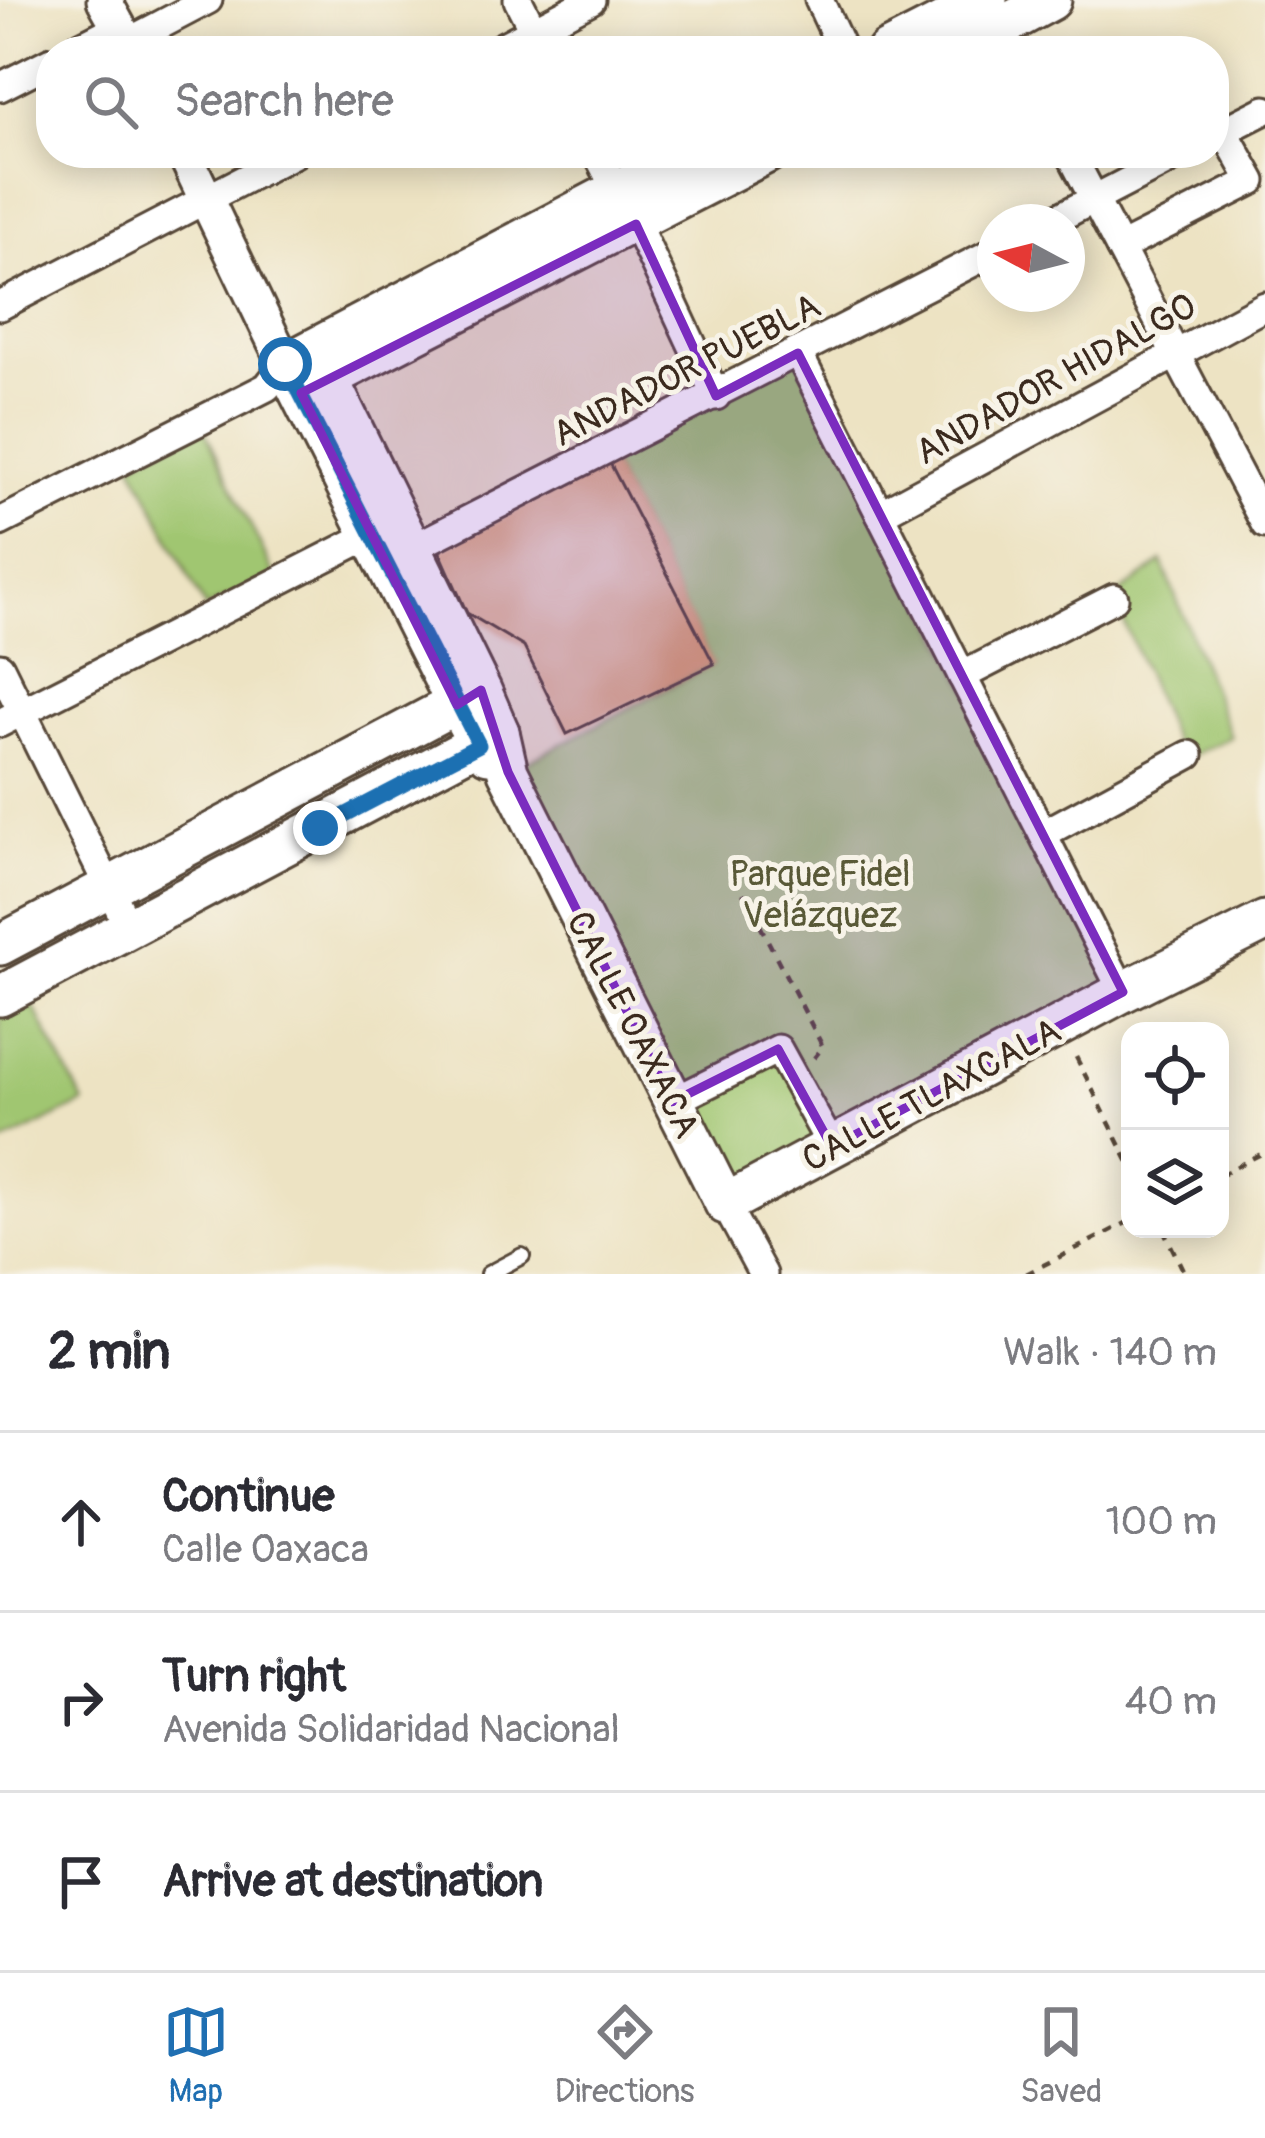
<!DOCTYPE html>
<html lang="en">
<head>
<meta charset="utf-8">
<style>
	body { margin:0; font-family:Pangolin,sans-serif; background:#f7f7f7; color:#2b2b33 }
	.controls { position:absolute; right:36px; bottom:36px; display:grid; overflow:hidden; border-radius:24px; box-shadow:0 6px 30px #0003 }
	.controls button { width:108px; height:108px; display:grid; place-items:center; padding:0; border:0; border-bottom:3px solid #e1e1e2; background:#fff; color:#2b2b33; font:60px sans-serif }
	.compass { position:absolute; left:977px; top:204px; width:108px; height:108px; border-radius:50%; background:#fff; box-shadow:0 6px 30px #0003; rotate:277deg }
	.stop { position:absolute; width:36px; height:36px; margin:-27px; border:9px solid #1f6fb2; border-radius:50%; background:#fff }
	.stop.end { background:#1f6fb2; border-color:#fff; box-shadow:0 3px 12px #0008 }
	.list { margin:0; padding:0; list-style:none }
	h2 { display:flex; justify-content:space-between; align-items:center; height:156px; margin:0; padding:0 48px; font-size:51px }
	h2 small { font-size:39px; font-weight:400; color:#7c7c81 }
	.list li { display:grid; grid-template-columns:78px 1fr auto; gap:36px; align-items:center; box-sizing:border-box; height:180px; padding:0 48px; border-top:3px solid #e1e1e2 }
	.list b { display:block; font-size:45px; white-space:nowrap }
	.list p { margin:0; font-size:39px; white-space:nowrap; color:#7c7c81 }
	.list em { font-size:39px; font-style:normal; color:#7c7c81 }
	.icon { flex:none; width:66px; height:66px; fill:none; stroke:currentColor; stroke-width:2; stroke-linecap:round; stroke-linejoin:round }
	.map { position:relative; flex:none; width:1265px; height:1274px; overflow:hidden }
	.search { position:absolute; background:#fff; box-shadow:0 6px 30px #0003; left:36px; right:36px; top:36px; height:132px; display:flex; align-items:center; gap:30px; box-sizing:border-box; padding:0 42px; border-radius:48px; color:#7c7c81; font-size:45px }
	.sheet { height:696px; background:#fff }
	nav { display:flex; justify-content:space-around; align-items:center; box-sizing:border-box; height:168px; border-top:3px solid #e1e1e2; background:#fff; font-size:33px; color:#7c7c81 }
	nav a { display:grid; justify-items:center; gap:6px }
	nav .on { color:#1f6fb2 }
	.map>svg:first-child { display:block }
	.green { fill:#a0c671; stroke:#6e7848; stroke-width:3 }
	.building { fill:#d89d63 }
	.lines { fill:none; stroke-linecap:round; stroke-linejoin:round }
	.service-casing { stroke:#564637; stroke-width:20 }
	.minor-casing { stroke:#564637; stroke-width:33 }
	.tertiary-casing { stroke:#564637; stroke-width:39 }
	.secondary-casing { stroke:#564637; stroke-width:45 }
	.path { stroke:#564637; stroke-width:4.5; stroke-dasharray:9 9; stroke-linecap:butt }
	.service { stroke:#fff; stroke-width:14 }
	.minor { stroke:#fff; stroke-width:27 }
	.tertiary { stroke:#fff; stroke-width:33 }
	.secondary { stroke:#fff; stroke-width:39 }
	.route { stroke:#1f6fb2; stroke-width:15 }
	.marked { fill:#7b2cbf; fill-opacity:0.2; stroke:#7b2cbf; stroke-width:9; stroke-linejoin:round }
	.labels { text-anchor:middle; stroke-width:10; stroke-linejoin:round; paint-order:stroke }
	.street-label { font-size:36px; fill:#3b2a1e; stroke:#f7f3e8 }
	.park-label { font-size:36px; fill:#595937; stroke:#f7f3e8 }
</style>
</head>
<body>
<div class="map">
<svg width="1265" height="1274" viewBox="0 0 1265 1274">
	<rect width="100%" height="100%" fill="#f7f3e8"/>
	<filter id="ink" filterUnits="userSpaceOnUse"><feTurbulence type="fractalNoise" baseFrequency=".00833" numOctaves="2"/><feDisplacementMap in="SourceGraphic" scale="24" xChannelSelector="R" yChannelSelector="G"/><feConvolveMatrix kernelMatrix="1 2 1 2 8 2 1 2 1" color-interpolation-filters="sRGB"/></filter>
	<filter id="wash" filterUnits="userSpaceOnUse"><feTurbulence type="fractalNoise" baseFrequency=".004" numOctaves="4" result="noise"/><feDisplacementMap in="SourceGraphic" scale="48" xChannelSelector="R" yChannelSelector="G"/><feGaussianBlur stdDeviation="2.7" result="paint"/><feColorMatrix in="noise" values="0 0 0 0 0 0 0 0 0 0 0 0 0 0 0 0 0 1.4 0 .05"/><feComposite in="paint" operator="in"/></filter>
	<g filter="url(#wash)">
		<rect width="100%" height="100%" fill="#ede3c3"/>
		<g class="green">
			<polygon points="798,353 1123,992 725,1204 508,772 713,664 604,452"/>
			<polygon points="203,426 275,576 205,608 132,463"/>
			<polygon points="1162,562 1231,737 1181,760 1114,598"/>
			<polygon points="22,985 84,1103 0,1144 0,997"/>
		</g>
		<g id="blocks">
			<polygon class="building" points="609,461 714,664 567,734 524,647 467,613 439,550"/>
		</g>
	</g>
	<g filter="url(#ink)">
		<use href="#blocks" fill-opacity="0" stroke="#564637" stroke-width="3"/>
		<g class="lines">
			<g class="service-casing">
				<polyline id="service" points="488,1274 522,1256"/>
			</g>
			<g class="minor-casing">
				<g id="minor">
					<polyline points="518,0 544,51"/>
					<polyline points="819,0 843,51"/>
					<polyline points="128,42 208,0"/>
					<polyline points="71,51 118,27"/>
					<polyline points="494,51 591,0"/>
					<polyline points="0,87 51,61"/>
					<polyline points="1214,136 1265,110"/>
					<polyline points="597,153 616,190"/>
					<polyline points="1070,153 1265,524"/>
					<polyline points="1050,222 1183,153"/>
					<polyline points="636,224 716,396"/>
					<polyline points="1120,248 1252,181 1224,131"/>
					<polyline points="0,306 295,153"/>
					<polyline points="798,353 1123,992"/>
					<polyline points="880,514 1265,306"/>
					<polyline points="0,522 267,387 285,364"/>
					<polyline points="409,550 995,251"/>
					<polyline points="0,667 129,928"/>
					<polyline points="962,676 1114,598"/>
					<polyline points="0,723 372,534"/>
					<polyline points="1043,834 1189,755"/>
					<polyline points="672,1102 778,1049 832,1147"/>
					<polyline points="725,1204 763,1274"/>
				</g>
			</g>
			<g class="tertiary-casing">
				<g id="tertiary">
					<polyline points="104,0 132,51"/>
					<polyline points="184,153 285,364"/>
				</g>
			</g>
			<g class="secondary-casing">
				<g id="secondary">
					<polyline points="887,51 987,0"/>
					<polyline points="957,51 1051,0"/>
					<polyline points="314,350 481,690 499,732 508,772 725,1204 1123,992 1265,921"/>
					<polyline points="305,390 767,153"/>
					<polyline points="488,754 479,745 457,705 285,364 688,153"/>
					<polyline points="0,945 476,693"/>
					<polyline points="0,996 499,732"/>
				</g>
			</g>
			<g class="path">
				<polyline points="735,877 823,1047 814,1058"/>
				<polyline points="1076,1057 1130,1164"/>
				<polyline points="1220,1175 1265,1152"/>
				<polyline points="1163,1229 1185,1274"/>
				<polyline points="1026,1274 1130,1221"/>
			</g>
			<use href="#service" class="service"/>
			<use href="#minor" class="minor"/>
			<use href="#tertiary" class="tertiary"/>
			<use href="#secondary" class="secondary"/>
		</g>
	</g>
	<g class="lines" filter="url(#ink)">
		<polyline class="route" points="285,364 479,745 320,828"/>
	</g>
	<path class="marked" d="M636,224L716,396L798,353L1123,992L832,1147L778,1049L672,1102L508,772L481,690L457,705L301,393Z"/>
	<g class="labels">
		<g class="street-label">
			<text transform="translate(686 369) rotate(-27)" y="13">ANDADOR PUEBLA</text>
			<text transform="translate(1055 378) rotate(-29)" y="13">ANDADOR HIDALGO</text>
			<text transform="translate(634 1024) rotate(63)" y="13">CALLE OAXACA</text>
			<text transform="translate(931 1094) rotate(-28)" y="13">CALLE TLAXCALA</text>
		</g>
		<g class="park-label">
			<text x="820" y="886">Parque Fidel<tspan x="820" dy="41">Velázquez</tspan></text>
		</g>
	</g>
</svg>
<div class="controls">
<button><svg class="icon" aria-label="locate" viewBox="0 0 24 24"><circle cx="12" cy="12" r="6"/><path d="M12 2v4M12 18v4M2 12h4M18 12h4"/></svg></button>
<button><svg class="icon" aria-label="layers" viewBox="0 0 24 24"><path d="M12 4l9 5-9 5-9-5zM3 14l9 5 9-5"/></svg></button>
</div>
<svg class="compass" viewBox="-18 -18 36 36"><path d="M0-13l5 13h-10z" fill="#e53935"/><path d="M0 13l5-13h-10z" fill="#7c7c81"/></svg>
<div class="stop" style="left:285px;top:364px"></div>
<div class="stop end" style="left:320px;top:828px"></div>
<div class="search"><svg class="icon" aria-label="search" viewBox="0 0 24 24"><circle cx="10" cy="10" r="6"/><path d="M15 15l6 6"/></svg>Search here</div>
</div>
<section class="sheet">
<h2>2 min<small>Walk · 140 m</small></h2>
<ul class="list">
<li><svg class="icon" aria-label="ahead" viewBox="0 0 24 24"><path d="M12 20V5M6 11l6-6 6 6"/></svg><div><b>Continue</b><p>Calle Oaxaca</p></div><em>100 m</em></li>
<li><svg class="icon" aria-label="right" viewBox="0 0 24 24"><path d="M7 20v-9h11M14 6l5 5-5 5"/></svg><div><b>Turn right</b><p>Avenida Solidaridad Nacional</p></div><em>40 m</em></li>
<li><svg class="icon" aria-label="arrive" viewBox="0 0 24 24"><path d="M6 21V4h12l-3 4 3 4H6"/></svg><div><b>Arrive at destination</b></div></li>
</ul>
</section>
<nav>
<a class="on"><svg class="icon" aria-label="map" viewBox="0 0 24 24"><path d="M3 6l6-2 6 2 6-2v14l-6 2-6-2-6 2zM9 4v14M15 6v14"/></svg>Map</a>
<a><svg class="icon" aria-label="directions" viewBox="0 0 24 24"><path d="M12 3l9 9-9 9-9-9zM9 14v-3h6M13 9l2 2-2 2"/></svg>Directions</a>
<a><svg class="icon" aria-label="saved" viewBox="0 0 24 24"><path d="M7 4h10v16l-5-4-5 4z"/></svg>Saved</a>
</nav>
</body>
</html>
